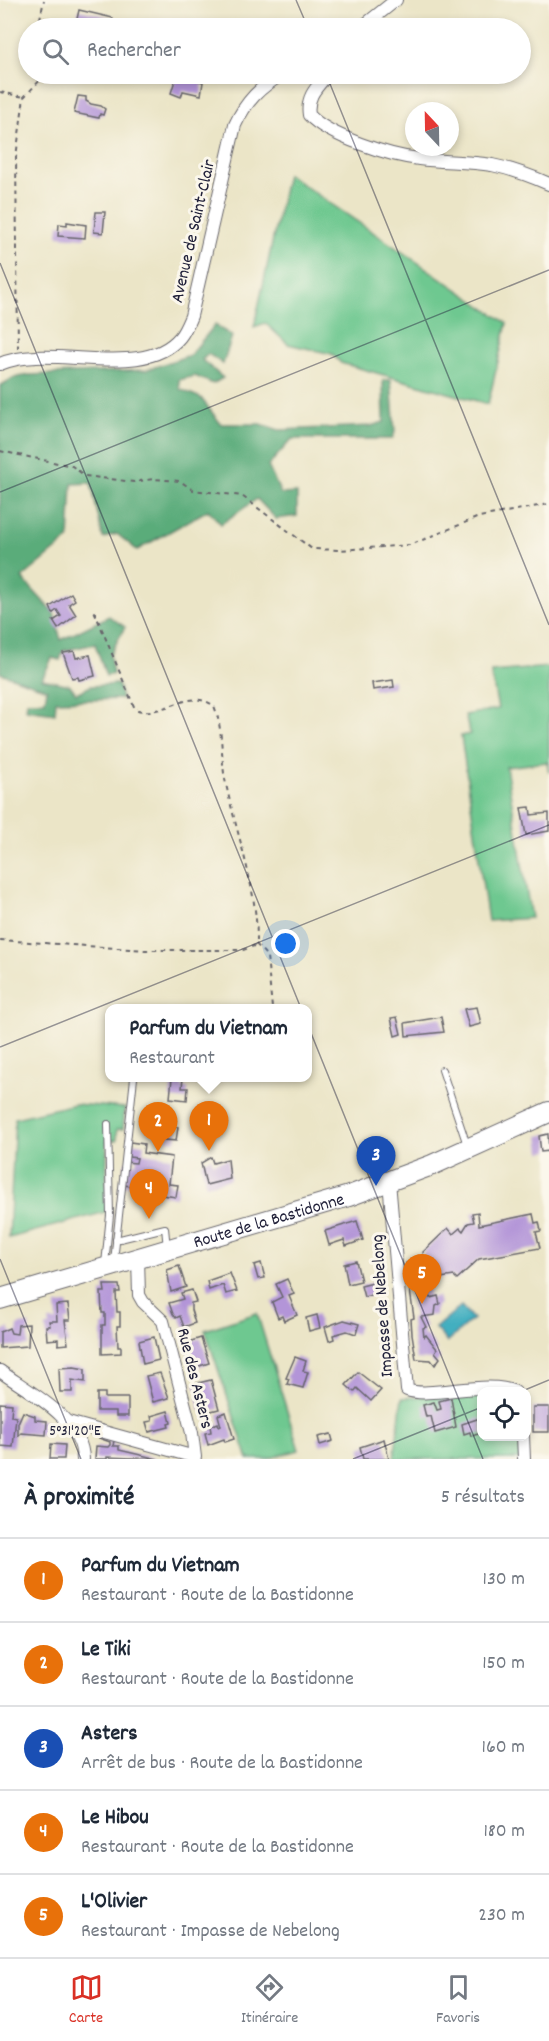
<!DOCTYPE html>
<html lang="fr">
<head>
<meta charset="utf-8">
<style>
	body { margin:0; font-family:Dekko,sans-serif; background:#f6f6f7; color:#1f2937 }
	.controls { position:absolute; right:18px; bottom:18px; display:grid; overflow:hidden; border-radius:12px; box-shadow:0 3px 9px #0003 }
	.controls button { width:54px; height:54px; display:grid; place-items:center; padding:0; border:0; border-bottom:2px solid #e0e1e3; background:#fff; color:#1f2937; font:30px sans-serif }
	.compass { position:absolute; left:405px; top:102px; width:54px; height:54px; border-radius:50%; background:#fff; box-shadow:0 3px 9px #0003; rotate:338deg }
	.you { position:absolute; left:286px; top:944px; width:21px; height:21px; margin:-15px; border:4px solid #fff; border-radius:50%; background:#1a73e8; box-shadow:0 0 0 9px #1a73e833 }
	.badge { display:grid; place-items:center; width:39px; height:39px; border-radius:50%; background:#d93025; color:#fff; font-size:20px; font-weight:700 }
	.pin { position:absolute; translate:-50% -50px; filter:drop-shadow(0 2px 3px #0008) }
	.pin::after { content:''; position:absolute; top:32px; width:21px; height:18px; background:inherit; clip-path:polygon(0 0,100% 0,50% 100%) }
	.popup { position:absolute; left:105px; top:1004px; width:207px; height:78px; box-sizing:border-box; display:grid; place-content:center; border-radius:12px; background:#fff; filter:drop-shadow(0 2px 4px #0005); font-size:20px; white-space:nowrap; color:#747a83 }
	.popup b { font-size:22px; color:#1f2937 }
	.popup::after { content:''; position:absolute; left:50%; top:100%; margin-left:-12px; border:12px solid transparent; border-top-color:#fff }
	.list { margin:0; padding:0; list-style:none }
	h2 { display:flex; justify-content:space-between; align-items:center; height:78px; margin:0; padding:0 24px; font-size:26px }
	h2 small { font-size:20px; font-weight:400; color:#747a83 }
	.list li { display:grid; grid-template-columns:39px 1fr auto; gap:18px; align-items:center; box-sizing:border-box; height:84px; padding:0 24px; border-top:2px solid #e0e1e3 }
	.list b { display:block; font-size:22px; white-space:nowrap }
	.list p { margin:0; font-size:20px; white-space:nowrap; color:#747a83 }
	.list em { font-size:20px; font-style:normal; color:#747a83 }
	.icon { flex:none; width:33px; height:33px; fill:none; stroke:currentColor; stroke-width:2; stroke-linecap:round; stroke-linejoin:round }
	.map { position:relative; flex:none; width:549px; height:1459px; overflow:hidden }
	.search { position:absolute; background:#fff; box-shadow:0 3px 9px #0003; left:18px; right:18px; top:18px; height:66px; display:flex; align-items:center; gap:15px; box-sizing:border-box; padding:0 21px; border-radius:33px; color:#747a83; font-size:22px }
	.sheet { height:498px; background:#fff }
	nav { display:flex; justify-content:space-around; align-items:center; box-sizing:border-box; height:84px; border-top:2px solid #e0e1e3; background:#fff; font-size:16px; color:#747a83 }
	nav a { display:grid; justify-items:center; gap:3px }
	nav .on { color:#d93025 }
	.map>svg:first-child { display:block }
	.green { fill:#6ec890; stroke:#487566; stroke-width:1.5 }
	.forest { fill:#5aac7a; stroke:#3e675a; stroke-width:1.5 }
	.water { fill:#42afc0; stroke:#32687e; stroke-width:1.5 }
	.building { fill:#b395d8 }
	.lines { fill:none; stroke-linecap:round; stroke-linejoin:round }
	.service-casing { stroke:#68666c; stroke-width:8 }
	.minor-casing { stroke:#68666c; stroke-width:14 }
	.primary-casing { stroke:#68666c; stroke-width:22 }
	.path { stroke:#68666c; stroke-width:2; stroke-dasharray:4.5 4.5; stroke-linecap:butt }
	.service { stroke:#fff; stroke-width:6 }
	.minor { stroke:#fff; stroke-width:12 }
	.primary { stroke:#fff; stroke-width:20 }
	.ticks { fill:none; stroke:#22223b; stroke-width:1.5; stroke-opacity:0.45 }
	.labels { text-anchor:middle; stroke-width:6; stroke-linejoin:round; paint-order:stroke }
	.street-label { font-size:18px; fill:#22223b; stroke:#fbf7ec }
	.ticks-label { font-size:15px; text-anchor:middle; fill:#22223b; stroke:#fbf7ec; stroke-width:6; stroke-linejoin:round; paint-order:stroke }
</style>
</head>
<body>
<div class="map">
<svg width="549" height="1459" viewBox="0 0 549 1459">
	<rect width="100%" height="100%" fill="#fbf7ec"/>
	<filter id="ink" filterUnits="userSpaceOnUse"><feTurbulence type="fractalNoise" baseFrequency=".0167" numOctaves="2"/><feDisplacementMap in="SourceGraphic" scale="12" xChannelSelector="R" yChannelSelector="G"/><feConvolveMatrix kernelMatrix="1 2 1 2 8 2 1 2 1" color-interpolation-filters="sRGB"/></filter>
	<filter id="wash" filterUnits="userSpaceOnUse"><feTurbulence type="fractalNoise" baseFrequency=".008" numOctaves="4" result="noise"/><feDisplacementMap in="SourceGraphic" scale="24" xChannelSelector="R" yChannelSelector="G"/><feGaussianBlur stdDeviation="1.35" result="paint"/><feColorMatrix in="noise" values="0 0 0 0 0 0 0 0 0 0 0 0 0 0 0 0 0 1.4 0 .05"/><feComposite in="paint" operator="in"/></filter>
	<g filter="url(#wash)">
		<rect width="100%" height="100%" fill="#ebe5c7"/>
		<g class="green">
			<polygon points="287,174 507,323 488,404 341,363 332,354 288,344 265,323 254,327"/>
			<polygon points="549,667 549,772 547,762 506,767 531,918 488,921 461,736 470,734 465,715 498,709 491,672"/>
			<polygon points="75,1104 125,1108 123,1129 117,1129 117,1140 107,1141 106,1212 9,1238 15,1118"/>
			<polygon points="257,1313 299,1450 267,1459 248,1459 205,1330"/>
			<polygon points="476,1391 477,1395 481,1395 482,1436 520,1437 521,1459 394,1459 402,1398"/>
		</g>
		<polygon class="forest" points="215,325 232,336 223,364 208,354 202,360 223,378 213,384 195,376 179,380 180,389 201,398 221,424 261,424 279,430 371,426 384,422 383,380 391,380 395,432 392,439 292,439 268,466 281,494 297,493 297,516 276,519 257,499 221,524 208,510 137,550 117,534 103,538 91,483 72,484 69,539 22,578 54,613 61,640 109,616 125,627 110,655 113,674 106,676 95,644 63,651 60,660 52,658 42,679 70,685 76,693 91,686 118,684 122,699 56,701 55,713 26,709 27,701 45,701 47,689 0,673 0,386 13,378 29,375 146,370 190,355"/>
		<polygon class="water" points="461,1306 473,1319 447,1342 435,1328"/>
		<g id="blocks">
			<g class="building">
				<polygon points="79,10 113,18 111,28 75,28"/>
				<polygon points="177,74 194,74 193,79 203,82 201,95 183,91 181,97 171,93"/>
				<polygon points="78,96 86,97 86,101 91,104 101,106 105,109 103,115 100,114 99,118 74,113"/>
				<polygon points="96,212 105,212 103,233 94,232"/>
				<polygon points="67,222 86,225 85,238 58,236 59,224 67,225"/>
				<polygon points="71,593 75,600 69,604 76,615 58,629 53,621 61,616 57,610 53,613 50,607"/>
				<polygon points="74,651 76,658 90,655 95,676 79,680 78,677 72,678 63,653"/>
				<polygon points="393,680 394,687 373,690 372,683"/>
				<polygon points="530,807 531,815 549,813 549,831 526,835 521,808"/>
				<polygon points="477,1007 481,1024 469,1027 464,1009"/>
				<polygon points="397,1017 401,1034 395,1036 391,1018"/>
				<polygon points="441,1017 444,1032 406,1036 405,1023"/>
				<polygon points="172,1078 183,1078 182,1088 188,1088 187,1100 170,1098"/>
				<polygon points="167,1126 178,1127 176,1141 165,1140"/>
				<polygon points="548,1134 549,1151 541,1152 539,1136"/>
				<polygon points="130,1142 144,1144 143,1153 172,1157 169,1184 178,1185 176,1197 162,1195 160,1190 151,1189 150,1197 140,1196 141,1187 123,1185 125,1162 136,1163 137,1158 129,1157"/>
				<polygon points="211,1157 213,1163 228,1159 230,1179 206,1185 201,1163"/>
				<polygon points="478,1212 479,1225 533,1214 535,1223 539,1222 541,1231 536,1232 540,1248 479,1259 457,1279 454,1276 434,1279 432,1268 424,1260 423,1252 448,1228 453,1234 460,1228 463,1231 468,1223 474,1222 472,1213"/>
				<polygon points="357,1221 363,1240 346,1246 344,1240 329,1245 325,1231"/>
				<polygon points="356,1261 361,1281 348,1284 344,1264"/>
				<polygon points="418,1261 425,1272 430,1298 438,1296 440,1304 436,1306 435,1315 421,1317 426,1327 423,1328 424,1337 426,1335 437,1349 435,1352 440,1358 435,1365 431,1360 416,1359 412,1334 411,1319 414,1318 406,1263"/>
				<polygon points="261,1263 265,1278 258,1279 254,1265"/>
				<polygon points="179,1266 186,1287 171,1292 167,1270"/>
				<polygon points="230,1273 237,1291 226,1294 223,1285 209,1290 207,1281"/>
				<polygon points="287,1279 294,1294 289,1296 297,1315 284,1321 282,1316 278,1318 272,1302 282,1297 276,1284"/>
				<polygon points="373,1283 375,1294 364,1297 361,1286"/>
				<polygon points="104,1285 119,1285 120,1292 116,1292 117,1312 120,1312 120,1326 117,1326 118,1347 121,1347 121,1353 102,1354 102,1325 105,1325 105,1313 102,1313 101,1292 105,1292"/>
				<polygon points="192,1290 196,1302 191,1303 191,1310 195,1323 184,1327 180,1316 176,1318 173,1314 169,1303 183,1299 181,1293"/>
				<polygon points="68,1304 70,1320 65,1320 68,1344 58,1345 58,1339 47,1340 46,1326 50,1326 49,1321 57,1321 56,1305"/>
				<polygon points="317,1315 320,1328 309,1331 306,1318"/>
				<polygon points="344,1320 359,1324 356,1334 347,1331 333,1335 334,1339 329,1341 325,1327"/>
				<polygon points="29,1324 28,1346 0,1348 0,1332 9,1328 11,1333 17,1334 18,1325"/>
				<polygon points="154,1337 159,1360 143,1364 139,1341"/>
				<polygon points="201,1338 209,1363 193,1368 185,1343"/>
				<polygon points="295,1357 306,1361 303,1371 308,1372 303,1388 287,1384 289,1379 286,1378"/>
				<polygon points="74,1367 85,1369 85,1382 72,1380 72,1392 60,1392 59,1368"/>
				<polygon points="358,1372 381,1390 371,1401 357,1388 354,1392 346,1385"/>
				<polygon points="160,1373 169,1398 153,1402 146,1376"/>
				<polygon points="211,1380 219,1409 207,1412 206,1409 200,1410 197,1398 201,1397 194,1384"/>
				<polygon points="97,1393 105,1393 105,1398 128,1398 128,1416 116,1416 116,1411 97,1411"/>
				<polygon points="451,1398 456,1427 435,1433 431,1416 426,1417 423,1405 434,1402 437,1410 441,1409 439,1401"/>
				<polygon points="0,1403 12,1404 11,1416 16,1417 13,1447 0,1446"/>
				<rect x="533" y="1407" width="16" height="25"/>
				<polygon points="168,1411 171,1423 168,1424 169,1427 149,1432 146,1422 152,1421 151,1416"/>
				<polygon points="23,1412 35,1416 35,1420 47,1421 46,1435 21,1433 18,1436 18,1423"/>
				<polygon points="226,1412 234,1439 225,1442 224,1439 208,1445 205,1433 211,1432 210,1426 218,1423 219,1427 221,1426 218,1415"/>
				<polygon points="480,1418 482,1433 471,1436 470,1432 464,1434 462,1424"/>
				<polygon points="331,1434 333,1441 320,1445 318,1437"/>
				<polygon points="100,1435 114,1440 113,1446 119,1446 119,1450 158,1459 107,1457 107,1459 95,1459 96,1446 108,1447 110,1445 110,1442 99,1438"/>
				<polygon points="384,1439 389,1459 363,1459 360,1447"/>
				<polygon points="51,1444 65,1445 64,1459 50,1459"/>
			</g>
		</g>
	</g>
	<g filter="url(#ink)">
		<use href="#blocks" fill-opacity="0" stroke="#68666c" stroke-width="1.5"/>
		<g class="lines">
			<g class="service-casing">
				<g id="service">
					<polyline points="442,1070 467,1145"/>
					<polyline points="116,1240 165,1228 167,1248"/>
					<polyline points="114,1261 134,1078"/>
					<polyline points="105,1264 110,1215 108,1124"/>
				</g>
			</g>
			<g class="minor-casing">
				<g id="minor">
					<polyline points="361,28 396,0"/>
					<path d="M328,74C317,87 306,96 309,115C328,136 390,156 419,159C443,162 468,161 492,165C512,169 531,176 549,184"/>
					<path d="M0,364C50,342 143,382 180,337C185,331 188,323 191,316L235,125C246,101 260,87 283,74"/>
					<path d="M389,1181L407,1390C430,1399 488,1379 515,1392"/>
					<path d="M0,1371C30,1393 82,1418 83,1459"/>
					<polyline points="68,1422 195,1457 192,1433 163,1321 143,1302 139,1295 138,1257"/>
					<polyline points="523,1436 524,1459"/>
				</g>
			</g>
			<g class="primary-casing">
				<g id="primary">
					<path id="s1" d="M0,1299L349,1196L432,1165L549,1112"/>
				</g>
			</g>
			<g class="path">
				<polyline points="38,28 44,0"/>
				<polyline points="0,92 24,97"/>
				<polyline points="18,349 16,157 24,97 46,74"/>
				<polyline points="0,451 72,466 85,476 134,482 153,479 180,481 193,490 242,496 312,549 340,550 410,545 479,517 549,504"/>
				<path d="M0,940L145,950H243L254,946L257,941C257,887 237,836 226,784C220,758 224,730 214,706C188,686 161,720 135,709L93,608"/>
				<polyline points="256,944 267,956 272,1008"/>
			</g>
			<use href="#service" class="service"/>
			<use href="#minor" class="minor"/>
			<use href="#primary" class="primary"/>
		</g>
	</g>
	<path class="ticks" d="M296,0L308,28M326,74L549,625M0,263L483,1459M0,492L549,270M0,1047L549,825M0,1259L81,1459M520,1392L549,1380M353,1459L482,1407"/>
	<g class="labels">
		<g class="street-label">
			<text transform="translate(192 231) rotate(-77)" y="6">Avenue de Saint-Clair</text>
			<text dy="6" stroke="none"><textPath href="#s1" startOffset="280">Route de la Bastidonne</textPath></text>
			<text transform="translate(381 1306) rotate(-94)" y="6">Impasse de Nebelong</text>
			<text transform="translate(196 1378) rotate(76)" y="6">Rue des Asters</text>
		</g>
	</g>
	<g class="ticks-label">
		<text x="75" y="1435">5°31'20"E</text>
	</g>
</svg>
<div class="controls">
<button><svg class="icon" aria-label="locate" viewBox="0 0 24 24"><circle cx="12" cy="12" r="6"/><path d="M12 2v4M12 18v4M2 12h4M18 12h4"/></svg></button>
</div>
<svg class="compass" viewBox="-18 -18 36 36"><path d="M0-13l5 13h-10z" fill="#e53935"/><path d="M0 13l5-13h-10z" fill="#747a83"/></svg>
<div class="you"></div>
<div class="pin badge" style="left:209px;top:1151px;background:#e8710a">1</div>
<div class="popup"><b>Parfum du Vietnam</b>Restaurant</div>
<div class="pin badge" style="left:158px;top:1152px;background:#e8710a">2</div>
<div class="pin badge" style="left:376px;top:1186px;background:#1a4fb4">3</div>
<div class="pin badge" style="left:149px;top:1219px;background:#e8710a">4</div>
<div class="pin badge" style="left:422px;top:1304px;background:#e8710a">5</div>
<div class="search"><svg class="icon" aria-label="search" viewBox="0 0 24 24"><circle cx="10" cy="10" r="6"/><path d="M15 15l6 6"/></svg>Rechercher</div>
</div>
<section class="sheet">
<h2>À proximité<small>5 résultats</small></h2>
<ul class="list">
<li><span class="badge" style="background:#e8710a">1</span><div><b>Parfum du Vietnam</b><p>Restaurant · Route de la Bastidonne</p></div><em>130 m</em></li>
<li><span class="badge" style="background:#e8710a">2</span><div><b>Le Tiki</b><p>Restaurant · Route de la Bastidonne</p></div><em>150 m</em></li>
<li><span class="badge" style="background:#1a4fb4">3</span><div><b>Asters</b><p>Arrêt de bus · Route de la Bastidonne</p></div><em>160 m</em></li>
<li><span class="badge" style="background:#e8710a">4</span><div><b>Le Hibou</b><p>Restaurant · Route de la Bastidonne</p></div><em>180 m</em></li>
<li><span class="badge" style="background:#e8710a">5</span><div><b>L'Olivier</b><p>Restaurant · Impasse de Nebelong</p></div><em>230 m</em></li>
</ul>
</section>
<nav>
<a class="on"><svg class="icon" aria-label="map" viewBox="0 0 24 24"><path d="M3 6l6-2 6 2 6-2v14l-6 2-6-2-6 2zM9 4v14M15 6v14"/></svg>Carte</a>
<a><svg class="icon" aria-label="directions" viewBox="0 0 24 24"><path d="M12 3l9 9-9 9-9-9zM9 14v-3h6M13 9l2 2-2 2"/></svg>Itinéraire</a>
<a><svg class="icon" aria-label="saved" viewBox="0 0 24 24"><path d="M7 4h10v16l-5-4-5 4z"/></svg>Favoris</a>
</nav>
</body>
</html>
